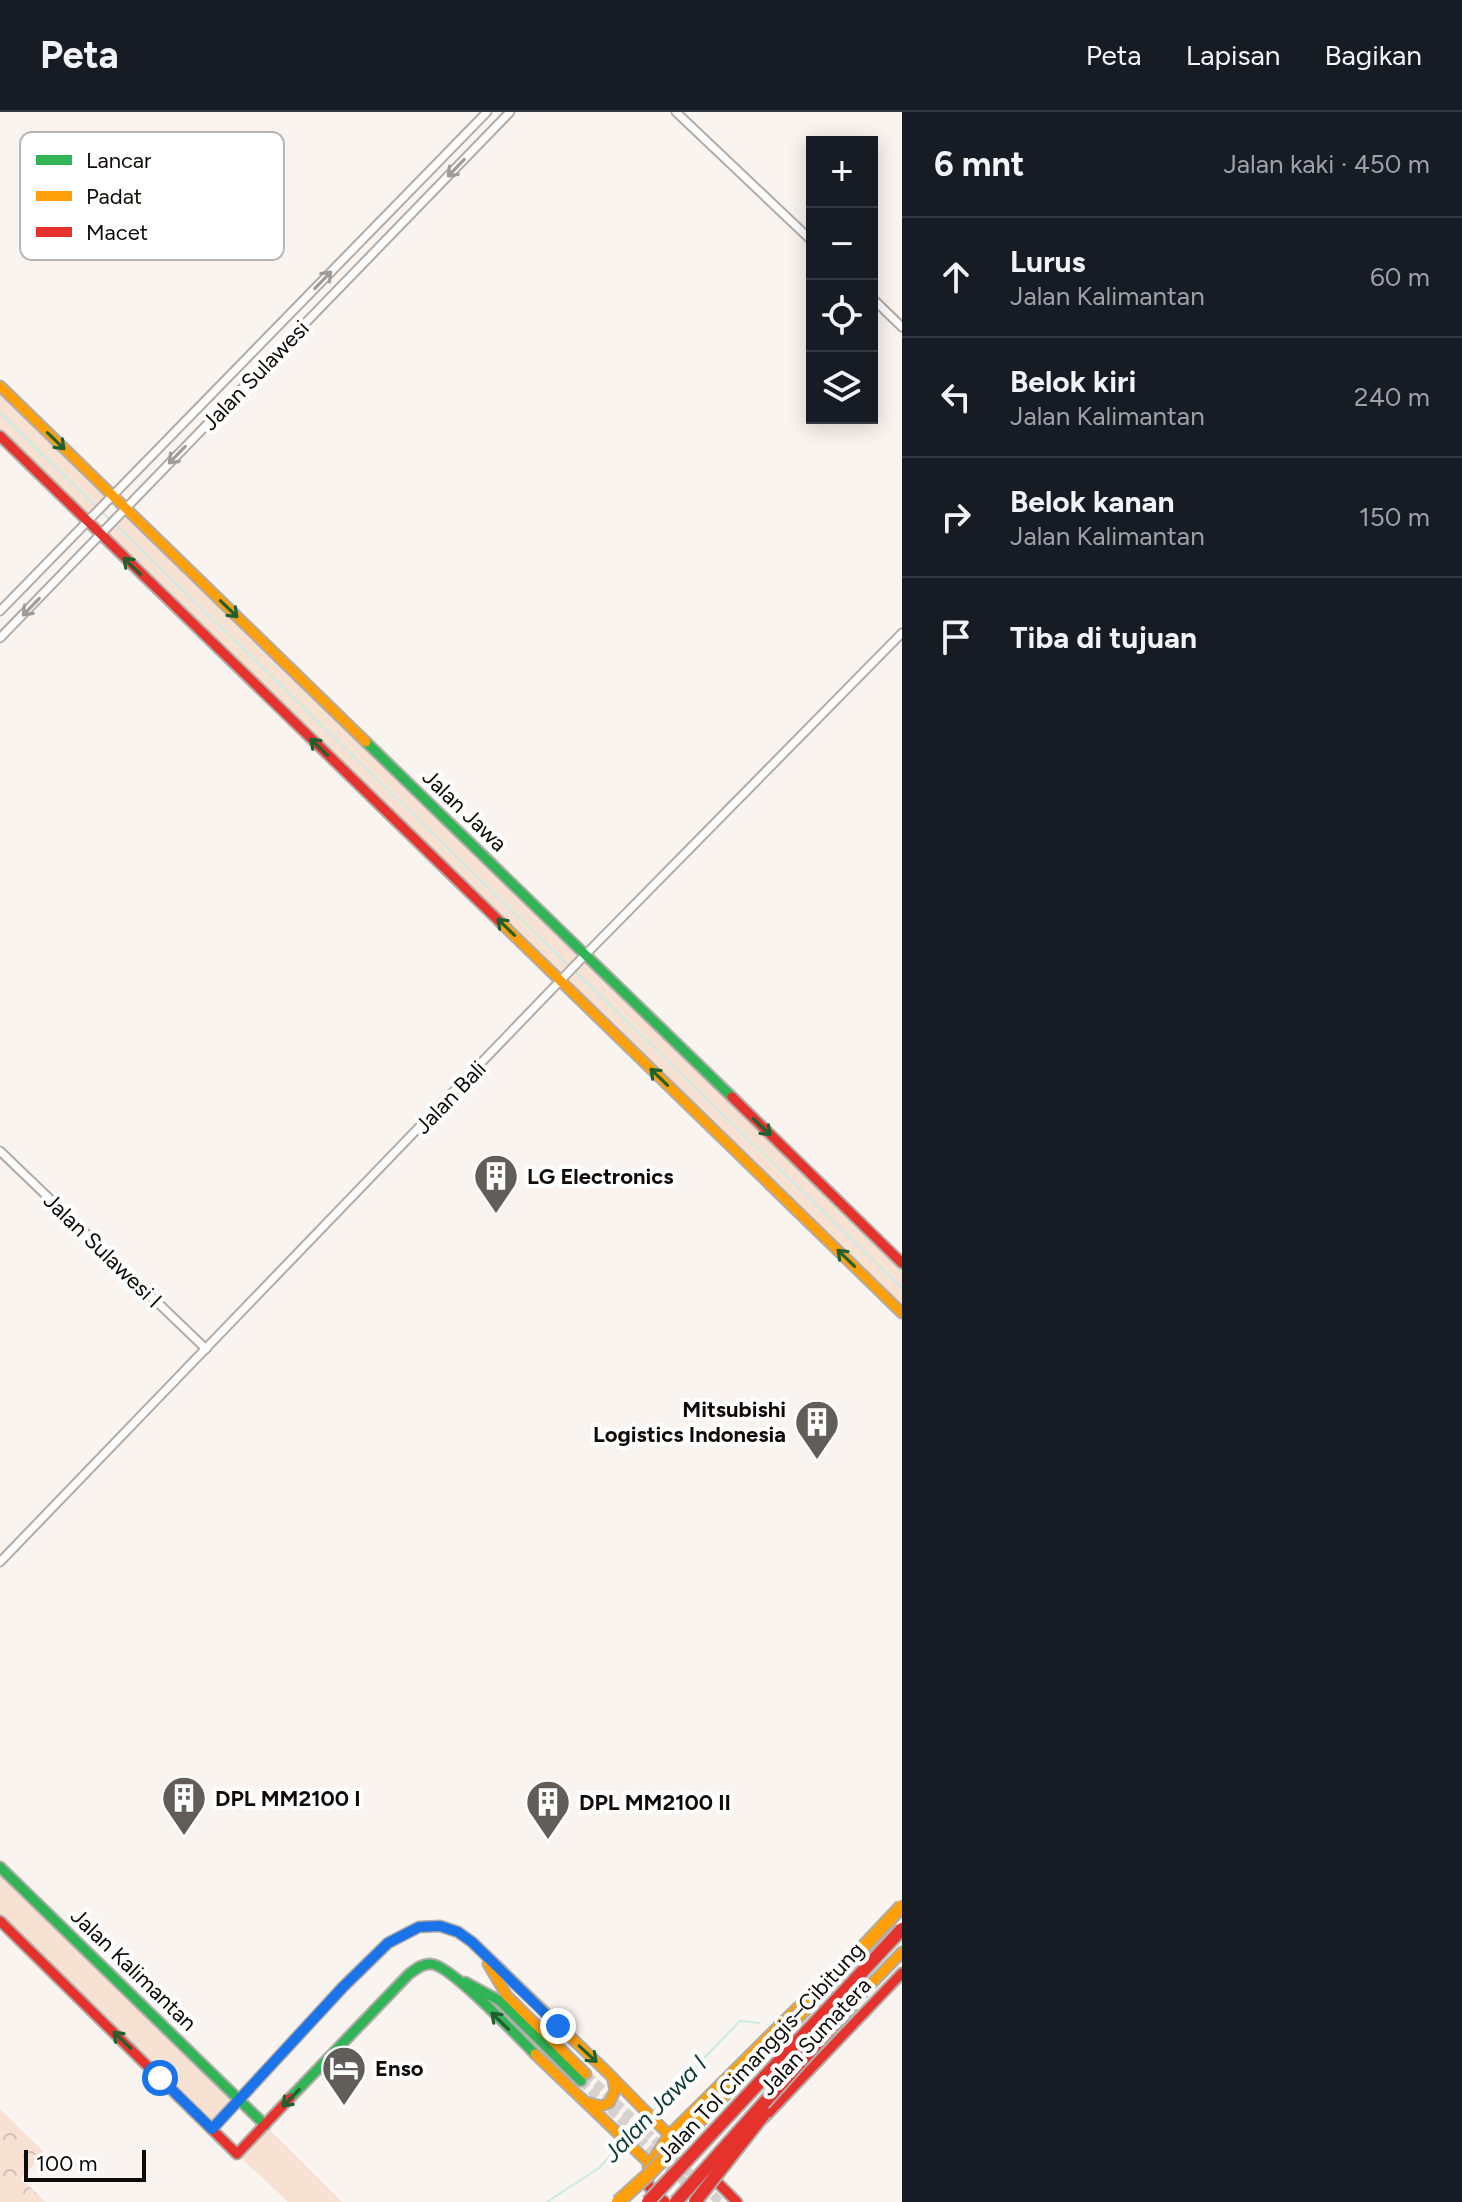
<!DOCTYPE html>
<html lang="id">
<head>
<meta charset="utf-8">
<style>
	body { margin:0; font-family:Figtree,sans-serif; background:#20242c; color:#f1f3f6 }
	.controls { position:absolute; right:24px; top:24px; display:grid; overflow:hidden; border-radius:0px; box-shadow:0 4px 20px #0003 }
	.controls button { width:72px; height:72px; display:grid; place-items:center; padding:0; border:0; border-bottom:2px solid #363941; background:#171b24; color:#f1f3f6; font:40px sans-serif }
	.scale { position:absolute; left:24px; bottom:20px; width:122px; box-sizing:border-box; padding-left:8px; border:4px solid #0f0b08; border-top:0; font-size:22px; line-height:28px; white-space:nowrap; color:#0f0b08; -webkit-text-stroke:6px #fff; paint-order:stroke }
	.stop { position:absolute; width:24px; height:24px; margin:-18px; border:6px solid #1a73e8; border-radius:50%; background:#fff }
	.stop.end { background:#1a73e8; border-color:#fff; box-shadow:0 2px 8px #0008 }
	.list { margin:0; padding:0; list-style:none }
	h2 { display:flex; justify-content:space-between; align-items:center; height:104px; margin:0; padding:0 32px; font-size:34px }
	h2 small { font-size:26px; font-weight:400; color:#9ea1a6 }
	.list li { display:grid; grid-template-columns:52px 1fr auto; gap:24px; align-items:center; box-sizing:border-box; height:120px; padding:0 32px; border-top:2px solid #363941 }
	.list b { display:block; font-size:30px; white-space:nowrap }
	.list p { margin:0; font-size:26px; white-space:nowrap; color:#9ea1a6 }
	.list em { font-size:26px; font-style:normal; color:#9ea1a6 }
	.icon { flex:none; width:44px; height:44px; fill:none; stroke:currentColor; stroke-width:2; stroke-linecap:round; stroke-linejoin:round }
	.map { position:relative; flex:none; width:902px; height:2090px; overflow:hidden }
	header { display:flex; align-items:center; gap:48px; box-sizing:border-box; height:112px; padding:0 40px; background:#171b24; border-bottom:2px solid #363941 }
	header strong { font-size:38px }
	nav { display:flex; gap:44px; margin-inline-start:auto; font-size:28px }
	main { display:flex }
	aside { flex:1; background:#171b24 }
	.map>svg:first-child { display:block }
	.grass { fill:#f7e1d2 }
	.park { fill:url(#park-crowns) }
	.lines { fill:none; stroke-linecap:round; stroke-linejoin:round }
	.stream { stroke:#caebe1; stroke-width:2 }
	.secondary-tunnel { stroke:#d7d1cd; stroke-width:9; stroke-dasharray:9 4.5; stroke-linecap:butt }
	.street-casing { stroke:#b1aca8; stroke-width:11 }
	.fast-casing { stroke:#b1aca8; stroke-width:13 }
	.slow-casing { stroke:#b1aca8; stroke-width:13 }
	.jam-casing { stroke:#b1aca8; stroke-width:13 }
	.street { stroke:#fefdfd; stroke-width:7 }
	.fast { stroke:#30b455; stroke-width:9 }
	.slow { stroke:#ff9f0a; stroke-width:9 }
	.jam { stroke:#e5322d; stroke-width:9 }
	.slow-bridge-casing { stroke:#b1aca8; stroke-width:16; stroke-linecap:butt }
	.jam-bridge-casing { stroke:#b1aca8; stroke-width:16; stroke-linecap:butt }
	.slow-bridge { stroke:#ff9f0a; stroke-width:12 }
	.jam-bridge { stroke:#e5322d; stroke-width:12 }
	.oneway { stroke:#9e9c9b }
	.oneway2 { stroke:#20602e }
	.route { stroke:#1a73e8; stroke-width:10 }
	.labels { text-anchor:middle; stroke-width:8; stroke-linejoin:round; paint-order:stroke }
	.street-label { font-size:22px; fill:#0f0b08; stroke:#fff }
	.poi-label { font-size:22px; font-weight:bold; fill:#0f0b08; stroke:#fff; text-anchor:start }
	.water-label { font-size:24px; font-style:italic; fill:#0f3c33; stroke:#fff }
	.key { fill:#fff; stroke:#b7b6b5; stroke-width:2 }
	.key-label { font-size:22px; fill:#0f0b08 }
</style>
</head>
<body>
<header>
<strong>Peta</strong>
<nav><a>Peta</a><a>Lapisan</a><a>Bagikan</a></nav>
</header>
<main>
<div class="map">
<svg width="902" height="2090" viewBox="0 0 902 2090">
	<defs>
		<pattern id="park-crowns" width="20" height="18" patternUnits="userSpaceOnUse" patternTransform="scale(2)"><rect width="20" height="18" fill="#f7e1d2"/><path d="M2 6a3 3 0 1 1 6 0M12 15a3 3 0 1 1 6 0" fill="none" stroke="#d3c0b3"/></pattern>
	</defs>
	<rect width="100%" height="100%" fill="#faf4f0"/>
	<g class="grass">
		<polygon points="0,274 113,384 87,410 0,324"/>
		<polygon points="126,397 902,1151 902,1200 100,423"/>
		<polygon points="0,1755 240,1988 212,2017 0,1809"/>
		<polygon points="265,2013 342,2090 288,2090 237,2042"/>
	</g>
	<polygon class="park" points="0,1997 44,2040 21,2067 46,2090 0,2090"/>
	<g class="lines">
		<g class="stream">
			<polyline points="0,301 97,395"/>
			<polyline points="101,399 111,409"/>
			<polyline points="116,413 570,855"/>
			<polyline points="575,859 902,1176"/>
			<polyline points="869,1861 902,1827"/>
			<polyline points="652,2000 740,1909 760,1911"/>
			<polyline points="628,2026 648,2004"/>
			<polyline points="547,2090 599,2056 623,2030"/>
		</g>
		<g class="secondary-tunnel">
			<polyline points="586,1962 720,2090"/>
			<polyline points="581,1969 705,2090"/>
		</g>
		<g class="street-casing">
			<g id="street">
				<polyline points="676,0 812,129"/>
				<polyline points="872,186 902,215"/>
				<polyline points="0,499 487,0"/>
				<polyline points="0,526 510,0"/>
				<polyline points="0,1039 206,1237"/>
				<polyline points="0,1450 585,843 902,521"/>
			</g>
		</g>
		<g class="fast-casing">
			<g id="fast">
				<polyline points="366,630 732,985"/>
				<polyline points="0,1755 265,2013"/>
				<polyline points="465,1870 500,1889 581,1969"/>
				<path d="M290,1986L409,1862C416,1857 423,1851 431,1852C451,1853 518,1925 535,1942"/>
			</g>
		</g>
		<g class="slow-casing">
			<g id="slow">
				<polyline points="0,274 366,630"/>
				<polyline points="499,809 902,1201"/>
				<polyline points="488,1852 507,1884 586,1962"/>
				<polyline points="852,1892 902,1840"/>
				<polyline points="535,1942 649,2051"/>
				<polyline points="586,1990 601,1994 609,1991 615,1979 613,1968"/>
				<polyline points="212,2017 343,1875 388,1831 419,1815 440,1814 458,1820 472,1830 609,1962 669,2023"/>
				<polyline points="648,2055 669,2023 807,1886"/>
			</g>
		</g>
		<g class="jam-casing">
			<g id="jam">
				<polyline points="0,324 499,809"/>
				<polyline points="732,985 902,1151"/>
				<polyline points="0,1809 237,2042 290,1986"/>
				<polyline points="764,2006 902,1861"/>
				<polyline points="647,2064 649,2075 665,2090"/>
				<polyline points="711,2064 737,2090"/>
			</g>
		</g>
		<use href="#street" class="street"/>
		<use href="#fast" class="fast"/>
		<use href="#slow" class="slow"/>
		<use href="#jam" class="jam"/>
		<g class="slow-bridge-casing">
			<polyline id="slow-bridge" points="618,2090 649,2062 902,1794"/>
		</g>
		<g class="jam-bridge-casing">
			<g id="jam-bridge">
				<polyline points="648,2090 902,1817"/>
				<polyline points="676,2090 852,1892"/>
				<polyline points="695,2090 765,2001"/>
			</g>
		</g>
		<use href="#slow-bridge" class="slow-bridge"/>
		<use href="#jam-bridge" class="jam-bridge"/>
	</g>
	<defs><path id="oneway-shaft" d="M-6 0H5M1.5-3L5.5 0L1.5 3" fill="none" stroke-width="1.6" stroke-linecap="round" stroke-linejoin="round" transform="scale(2)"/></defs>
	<g class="oneway">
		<use href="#oneway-shaft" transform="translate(456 56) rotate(134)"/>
		<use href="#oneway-shaft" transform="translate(323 168) rotate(-46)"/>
		<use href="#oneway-shaft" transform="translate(177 343) rotate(134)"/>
		<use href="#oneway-shaft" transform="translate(31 495) rotate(134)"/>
	</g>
	<g class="oneway2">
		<use href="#oneway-shaft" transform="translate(56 329) rotate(44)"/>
		<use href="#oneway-shaft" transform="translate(132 454) rotate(-136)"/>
		<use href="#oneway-shaft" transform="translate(229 497) rotate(44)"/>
		<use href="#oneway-shaft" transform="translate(319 635) rotate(-136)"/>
		<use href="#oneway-shaft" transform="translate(506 815) rotate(-136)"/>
		<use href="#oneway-shaft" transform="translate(659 965) rotate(-136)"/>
		<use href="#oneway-shaft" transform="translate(762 1015) rotate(44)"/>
		<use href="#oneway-shaft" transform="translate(846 1146) rotate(-136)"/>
		<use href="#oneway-shaft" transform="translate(500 1909) rotate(-136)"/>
		<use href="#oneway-shaft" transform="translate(122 1928) rotate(-136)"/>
		<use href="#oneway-shaft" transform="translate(588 1942) rotate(43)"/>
		<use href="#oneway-shaft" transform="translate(291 1986) rotate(134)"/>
	</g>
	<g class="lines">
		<polyline class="route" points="160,1966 212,2017 343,1875 388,1831 419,1815 440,1814 458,1820 472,1830 558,1914"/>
	</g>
	<defs>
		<g id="building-pin" transform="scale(2.3)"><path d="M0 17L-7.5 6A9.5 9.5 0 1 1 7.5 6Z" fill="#615d59" stroke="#fff"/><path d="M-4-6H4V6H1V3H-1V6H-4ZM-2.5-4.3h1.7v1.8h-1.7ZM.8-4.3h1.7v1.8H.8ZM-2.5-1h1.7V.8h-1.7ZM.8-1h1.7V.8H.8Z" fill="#fff"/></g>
		<g id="hotel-pin" transform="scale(2.3)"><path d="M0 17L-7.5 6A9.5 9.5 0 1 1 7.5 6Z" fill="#615d59" stroke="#fff"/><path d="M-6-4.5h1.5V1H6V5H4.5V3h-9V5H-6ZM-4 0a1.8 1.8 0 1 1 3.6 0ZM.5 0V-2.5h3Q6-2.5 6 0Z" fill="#fff"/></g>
	</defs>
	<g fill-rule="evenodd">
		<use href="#building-pin" x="496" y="1064"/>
		<use href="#building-pin" x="817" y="1310"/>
		<use href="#building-pin" x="184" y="1686"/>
		<use href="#building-pin" x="548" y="1690"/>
		<use href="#hotel-pin" x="344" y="1956"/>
	</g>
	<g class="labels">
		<g class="street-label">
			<text transform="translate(255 263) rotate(-46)" y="8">Jalan Sulawesi</text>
			<text transform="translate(465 698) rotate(44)" y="8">Jalan Jawa</text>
			<text transform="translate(450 985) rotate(-46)" y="8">Jalan Bali</text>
			<text transform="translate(103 1138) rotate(44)" y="8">Jalan Sulawesi I</text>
			<text transform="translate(134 1857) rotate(44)" y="8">Jalan Kalimantan</text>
			<text transform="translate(815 1924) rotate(-47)" y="8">Jalan Sumatera</text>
			<text transform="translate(760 1940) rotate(-47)" y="8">Jalan Tol Cimanggis–Cibitung</text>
		</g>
		<g class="poi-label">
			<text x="527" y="1072">LG Electronics</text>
			<text x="786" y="1305" text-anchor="end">Mitsubishi<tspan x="786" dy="25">Logistics Indonesia</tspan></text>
			<text x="215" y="1694">DPL MM2100 I</text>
			<text x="579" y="1698">DPL MM2100 II</text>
			<text x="375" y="1964">Enso</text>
		</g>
		<g class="water-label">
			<text transform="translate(655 1997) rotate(-46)" y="8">Jalan Jawa I</text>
		</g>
	</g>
	<rect x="20" y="20" width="264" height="128" rx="12" class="key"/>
	<rect x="36" y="43" width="36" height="10" fill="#30b455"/>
	<rect x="36" y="79" width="36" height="10" fill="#ff9f0a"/>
	<rect x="36" y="115" width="36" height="10" fill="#e5322d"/>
	<g class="key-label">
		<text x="86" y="56">Lancar</text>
		<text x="86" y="92">Padat</text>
		<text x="86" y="128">Macet</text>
	</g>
</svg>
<div class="controls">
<button>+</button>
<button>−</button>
<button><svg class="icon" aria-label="locate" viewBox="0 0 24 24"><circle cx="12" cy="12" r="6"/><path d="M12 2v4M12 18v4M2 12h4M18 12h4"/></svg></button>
<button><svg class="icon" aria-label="layers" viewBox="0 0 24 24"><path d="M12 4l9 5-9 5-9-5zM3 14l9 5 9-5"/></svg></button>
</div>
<div class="scale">100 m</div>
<div class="stop" style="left:160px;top:1966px"></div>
<div class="stop end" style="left:558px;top:1914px"></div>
</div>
<aside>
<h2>6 mnt<small>Jalan kaki · 450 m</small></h2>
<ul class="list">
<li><svg class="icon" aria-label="ahead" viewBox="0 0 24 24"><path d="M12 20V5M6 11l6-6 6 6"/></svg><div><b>Lurus</b><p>Jalan Kalimantan</p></div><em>60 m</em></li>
<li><svg class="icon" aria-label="left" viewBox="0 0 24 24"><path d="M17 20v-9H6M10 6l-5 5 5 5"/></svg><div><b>Belok kiri</b><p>Jalan Kalimantan</p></div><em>240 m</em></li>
<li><svg class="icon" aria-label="right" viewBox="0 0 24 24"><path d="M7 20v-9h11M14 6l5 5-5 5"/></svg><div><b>Belok kanan</b><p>Jalan Kalimantan</p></div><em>150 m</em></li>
<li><svg class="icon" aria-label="arrive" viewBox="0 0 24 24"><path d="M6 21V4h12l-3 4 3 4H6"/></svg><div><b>Tiba di tujuan</b></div></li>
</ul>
</aside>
</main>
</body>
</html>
